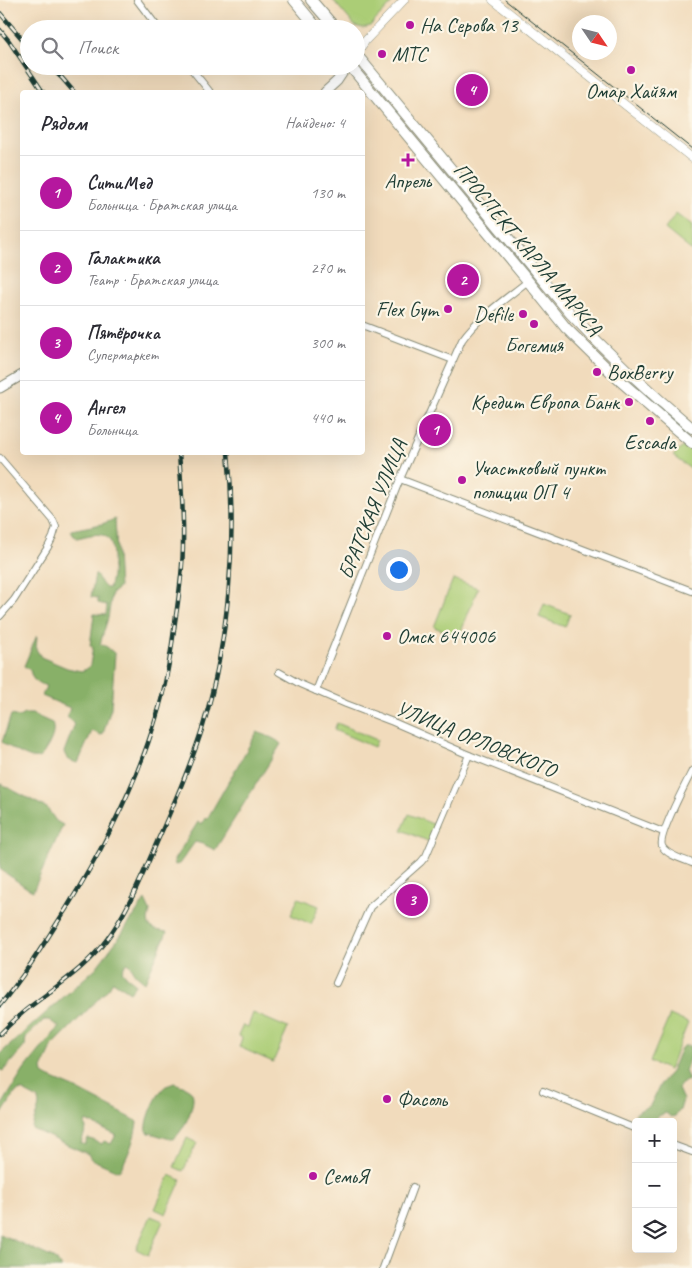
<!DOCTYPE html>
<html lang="ru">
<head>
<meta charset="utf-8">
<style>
	body { margin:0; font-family:Caveat,sans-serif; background:#f2f2f3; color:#2b2b33 }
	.controls { position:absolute; right:15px; bottom:15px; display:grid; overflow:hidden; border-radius:5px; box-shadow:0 5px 20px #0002 }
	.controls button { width:45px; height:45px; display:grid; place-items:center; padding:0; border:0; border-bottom:1px solid #e1e1e2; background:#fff; color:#2b2b33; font:25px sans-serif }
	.compass { position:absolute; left:572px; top:15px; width:45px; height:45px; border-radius:50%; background:#fff; box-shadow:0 5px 20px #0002; rotate:125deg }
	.you { position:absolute; left:398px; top:569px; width:18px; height:18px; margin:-12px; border:4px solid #fff; border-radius:50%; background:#1a73e8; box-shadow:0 0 0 8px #1a73e833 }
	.badge { display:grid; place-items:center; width:32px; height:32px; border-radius:50%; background:#b5179e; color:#fff; font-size:16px; font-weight:700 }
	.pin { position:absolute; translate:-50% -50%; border:2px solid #fff; box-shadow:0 1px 5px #0006 }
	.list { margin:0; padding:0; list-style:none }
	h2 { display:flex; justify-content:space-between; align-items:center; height:65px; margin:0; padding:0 20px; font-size:21px }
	h2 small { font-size:16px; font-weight:400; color:#7c7c81 }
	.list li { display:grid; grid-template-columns:32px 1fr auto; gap:15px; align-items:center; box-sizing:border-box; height:75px; padding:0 20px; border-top:1px solid #e1e1e2 }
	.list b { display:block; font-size:19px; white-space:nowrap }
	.list p { margin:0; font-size:16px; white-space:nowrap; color:#7c7c81 }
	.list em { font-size:16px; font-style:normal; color:#7c7c81 }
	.icon { flex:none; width:28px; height:28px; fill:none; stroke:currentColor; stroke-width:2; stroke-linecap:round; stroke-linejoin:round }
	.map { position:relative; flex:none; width:692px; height:1268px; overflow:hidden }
	.search { position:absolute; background:#fff; box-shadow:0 5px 20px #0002; left:20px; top:20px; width:345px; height:55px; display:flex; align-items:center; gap:12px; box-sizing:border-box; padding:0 18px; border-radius:28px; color:#7c7c81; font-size:19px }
	.panel { position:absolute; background:#fff; box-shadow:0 5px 20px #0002; left:20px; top:90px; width:345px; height:365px; border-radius:5px }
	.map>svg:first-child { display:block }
	.green { fill:#abcd76; stroke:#658555 }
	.forest { fill:#88b067; stroke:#54764e; fill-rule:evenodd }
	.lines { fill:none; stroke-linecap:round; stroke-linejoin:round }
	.minor-casing { stroke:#888c78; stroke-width:8 }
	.tertiary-casing { stroke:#888c78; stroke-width:9 }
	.secondary-casing { stroke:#888c78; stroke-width:11 }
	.primary-casing { stroke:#888c78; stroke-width:12 }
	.minor { stroke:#fff; stroke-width:6 }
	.tertiary { stroke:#fff; stroke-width:8 }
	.secondary { stroke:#fff; stroke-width:9 }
	.primary { stroke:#fff; stroke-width:10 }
	.tram { stroke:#1f3d34; stroke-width:1 }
	.rail-casing { stroke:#1f3d34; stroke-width:4.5 }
	.rail { stroke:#fcf5e5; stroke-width:2.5; stroke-dasharray:8; stroke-linecap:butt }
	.poi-dot { fill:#b5179e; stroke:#fcf5e5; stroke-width:2 }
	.labels { text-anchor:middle; stroke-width:4.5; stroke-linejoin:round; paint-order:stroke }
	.poi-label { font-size:21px; fill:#1f3d34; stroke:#fcf5e5; text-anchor:start }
	.street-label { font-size:21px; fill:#1f3d34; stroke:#fcf5e5 }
</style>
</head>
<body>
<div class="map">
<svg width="692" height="1268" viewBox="0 0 692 1268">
	<rect width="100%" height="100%" fill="#fcf5e5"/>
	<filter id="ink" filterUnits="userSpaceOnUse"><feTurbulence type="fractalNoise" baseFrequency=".02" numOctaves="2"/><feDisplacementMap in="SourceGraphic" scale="10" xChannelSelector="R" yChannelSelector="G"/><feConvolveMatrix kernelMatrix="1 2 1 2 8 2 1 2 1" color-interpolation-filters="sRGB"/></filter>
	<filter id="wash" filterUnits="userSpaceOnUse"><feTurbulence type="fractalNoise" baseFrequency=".0096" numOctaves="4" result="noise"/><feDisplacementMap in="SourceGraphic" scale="20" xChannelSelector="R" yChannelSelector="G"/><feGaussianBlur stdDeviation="1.12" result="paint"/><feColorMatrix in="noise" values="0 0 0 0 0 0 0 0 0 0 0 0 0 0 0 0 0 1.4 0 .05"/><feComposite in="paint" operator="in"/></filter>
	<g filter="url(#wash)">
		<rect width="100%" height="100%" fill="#f1dbbc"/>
		<g class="green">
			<polygon points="333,0 395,0 370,26 363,28 355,26"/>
			<polygon points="676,214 692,226 692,251 665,229"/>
			<polygon points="687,443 692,446 692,470 673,456"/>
			<polygon points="453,579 478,588 459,637 434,627"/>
			<polygon points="544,604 570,614 565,627 539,617"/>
			<polygon points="337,723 377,740 374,747 334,730"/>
			<polygon points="409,814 437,826 430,842 402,830"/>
			<polygon points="298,898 319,906 311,924 291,915"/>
			<polygon points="253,1013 288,1028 273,1062 239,1047 242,1038 238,1036 243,1025 248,1027"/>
			<polygon points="670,1015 688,1023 669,1070 650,1062"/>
			<polygon points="187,1138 197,1143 183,1171 174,1167"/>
			<polygon points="170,1175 181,1180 166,1214 155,1209"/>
			<polygon points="151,1216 163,1221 148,1255 136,1249"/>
		</g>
		<g class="forest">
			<path d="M115,519L119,588L112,593L108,618L100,644L107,647L115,654L111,708L103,734L101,735L92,731L78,763C70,761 67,760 64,752L74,726L72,721L67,717L70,708L42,696L46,686C35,681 33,682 30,670L24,666L37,635L36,649L41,657L67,668L81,671L87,669L90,665L93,647L90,646L94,614L106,615L107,605L98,603V598L91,597L95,574C99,578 101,584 106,588H109C113,579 116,545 108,538C100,531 87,536 77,538L73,535L71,530L102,524Z"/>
			<path d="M24,714H32L52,723C55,732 52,738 48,746C45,750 43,756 38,758C30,761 8,746 2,742L11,715L19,717Z"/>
			<path d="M257,732C265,736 274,737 281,744L215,850L203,844L195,842L179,864L175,865L174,860L198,822L202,824L205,818L207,819Z"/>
			<polygon points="1,784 47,808 56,821 63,825 33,891 27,888 0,869"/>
			<path d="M145,900L150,911L148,920L149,926L156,930L167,932L145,982L133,972L132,967L128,963L125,965L122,971L126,976L136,984L130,992L113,981L109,988L51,1047V1050L42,1069L43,1074L48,1077L74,1088L133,1119L137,1122C135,1139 128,1156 120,1170L118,1171L91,1159L88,1154L32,1129C32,1120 42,1108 38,1100C36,1097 30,1095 27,1093C22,1090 20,1090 16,1092L0,1117V1108L24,1070L59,1027L49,1020H44L26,1037L25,1046L3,1071L0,1069V1054L96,968L121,935ZM86,1121L116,1135L111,1144L104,1141L102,1144L88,1138L85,1145L81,1143L86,1129L85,1125Z"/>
			<path d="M684,1046H690C692,1053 688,1063 685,1071L689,1080L681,1083L678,1089L683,1100L680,1110L675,1116L671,1117L666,1113C660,1115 656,1116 654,1122H636V1126L632,1121C634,1112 642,1109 650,1106L661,1083L671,1072L681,1048Z"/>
			<path d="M174,1083C180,1085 187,1087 191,1091C199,1101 181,1137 172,1139C168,1139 155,1134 149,1133C147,1130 146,1130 147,1126C147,1117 158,1091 166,1086C169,1085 172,1084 174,1083Z"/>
			<polygon points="0,1234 53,1258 57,1261 61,1268 0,1268"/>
		</g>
	</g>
	<g filter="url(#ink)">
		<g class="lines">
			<g class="minor-casing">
				<g id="minor">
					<polyline points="137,0 159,29"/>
					<polyline points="189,66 210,92"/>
					<polyline points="362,325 453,360"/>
					<polyline points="0,458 53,520 56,527 53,537 48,547 14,600 0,616"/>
					<polyline points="400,479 692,591"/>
					<polyline points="279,672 300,684 346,704 393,722 469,755 663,832"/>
					<path d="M316,691L400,479L462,340C478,317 506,299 528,281"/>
					<path d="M692,771C686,783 658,836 662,846C666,855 683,859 692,863"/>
					<polyline points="336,983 370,907 421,862 426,856 469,755"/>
					<polyline points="543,1091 636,1129"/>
					<polyline points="673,1145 692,1152"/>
					<polyline points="383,1268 413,1187"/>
				</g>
			</g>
			<g class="tertiary-casing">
				<g id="tertiary">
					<polyline points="493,0 692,158"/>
					<polyline points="356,54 366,40 404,0"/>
				</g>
			</g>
			<g class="secondary-casing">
				<g id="secondary">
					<polyline points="325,92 337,81 347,66"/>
					<polyline points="0,388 22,375"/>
				</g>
			</g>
			<g class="primary-casing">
				<g id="primary">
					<polyline points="294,0 318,29"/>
					<polyline points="311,0 336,29"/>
					<path d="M356,54L570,313C608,354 649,392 692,428"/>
					<polyline points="350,66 528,281 566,328 617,378 672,426 692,443"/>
				</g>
			</g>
			<use href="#minor" class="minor"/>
			<use href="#tertiary" class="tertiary"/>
			<use href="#secondary" class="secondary"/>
			<use href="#primary" class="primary"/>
			<polyline class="tram" points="505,0 692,149"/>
			<g class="rail-casing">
				<g id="rail">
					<polyline points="0,13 29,47"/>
					<polyline points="0,30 9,41 43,92"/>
					<polyline points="49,66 62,78 74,92"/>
					<path d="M0,1005C25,975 45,942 66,909C103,849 136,786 156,718C166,687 171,654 175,622C179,596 183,569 183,543C184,513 181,483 179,452"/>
					<path d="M0,1034C10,1024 20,1014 31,1006C58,985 87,967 107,939C128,911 143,874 157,842C174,804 191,765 203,726C229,640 237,542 228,452"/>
				</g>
			</g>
			<use href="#rail" class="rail"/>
		</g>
	</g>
	<g class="poi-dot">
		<circle cx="410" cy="25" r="5"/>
		<circle cx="382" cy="54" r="5"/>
		<circle cx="631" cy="70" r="5"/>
		<path d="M405.5 152.5h5v5h5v5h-5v5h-5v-5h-5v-5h5z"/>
		<circle cx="448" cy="309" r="5"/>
		<circle cx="523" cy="314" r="5"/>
		<circle cx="534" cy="324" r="5"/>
		<circle cx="597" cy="372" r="5"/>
		<circle cx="629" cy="402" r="5"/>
		<circle cx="650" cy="421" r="5"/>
		<circle cx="462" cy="480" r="5"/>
		<circle cx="387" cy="636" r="5"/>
		<circle cx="387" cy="1099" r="5"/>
		<circle cx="313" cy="1176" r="5"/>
	</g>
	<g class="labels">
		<g class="poi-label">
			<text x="420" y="32">На Серова 13</text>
			<text x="392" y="61">МТС</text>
			<text x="631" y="98" text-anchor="middle">Омар Хайям</text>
			<text x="408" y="188" text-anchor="middle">Апрель</text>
			<text x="438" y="316" text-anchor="end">Flex Gym</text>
			<text x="513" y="321" text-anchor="end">Defile</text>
			<text x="534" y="352" text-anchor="middle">Богемия</text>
			<text x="607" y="379">BoxBerry</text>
			<text x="619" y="409" text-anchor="end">Кредит Европа Банк</text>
			<text x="650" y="449" text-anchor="middle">Escada</text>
			<text x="472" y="475">Участковый пункт<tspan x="472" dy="24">полиции ОП 4</tspan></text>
			<text x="397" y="643">Омск 644006</text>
			<text x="397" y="1106">Фасоль</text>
			<text x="323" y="1183">СемьЯ</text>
		</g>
		<g class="street-label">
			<text transform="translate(528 249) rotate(50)" y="7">ПРОСПЕКТ КАРЛА МАРКСА</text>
			<text transform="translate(372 509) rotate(-68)" y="7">БРАТСКАЯ УЛИЦА</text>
			<text transform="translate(476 739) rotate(22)" y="7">УЛИЦА ОРЛОВСКОГО</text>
		</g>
	</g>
</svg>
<div class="controls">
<button>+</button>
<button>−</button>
<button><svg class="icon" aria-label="layers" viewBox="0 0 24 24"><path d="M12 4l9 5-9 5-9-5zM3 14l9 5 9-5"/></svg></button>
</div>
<svg class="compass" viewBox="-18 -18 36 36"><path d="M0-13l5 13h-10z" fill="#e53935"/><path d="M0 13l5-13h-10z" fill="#7c7c81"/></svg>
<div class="you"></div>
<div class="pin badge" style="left:435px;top:430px">1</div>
<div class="pin badge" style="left:463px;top:280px">2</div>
<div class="pin badge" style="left:412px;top:900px">3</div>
<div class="pin badge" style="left:472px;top:90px">4</div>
<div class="search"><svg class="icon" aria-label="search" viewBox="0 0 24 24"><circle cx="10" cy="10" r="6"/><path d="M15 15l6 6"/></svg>Поиск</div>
<section class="panel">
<h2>Рядом<small>Найдено: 4</small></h2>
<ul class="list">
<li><span class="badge">1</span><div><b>СитиМед</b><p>Больница · Братская улица</p></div><em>130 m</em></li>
<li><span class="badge">2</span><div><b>Галактика</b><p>Театр · Братская улица</p></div><em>270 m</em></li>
<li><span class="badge">3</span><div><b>Пятёрочка</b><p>Супермаркет</p></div><em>300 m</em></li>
<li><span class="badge">4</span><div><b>Ангел</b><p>Больница</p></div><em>440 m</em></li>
</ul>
</section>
</div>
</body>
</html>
